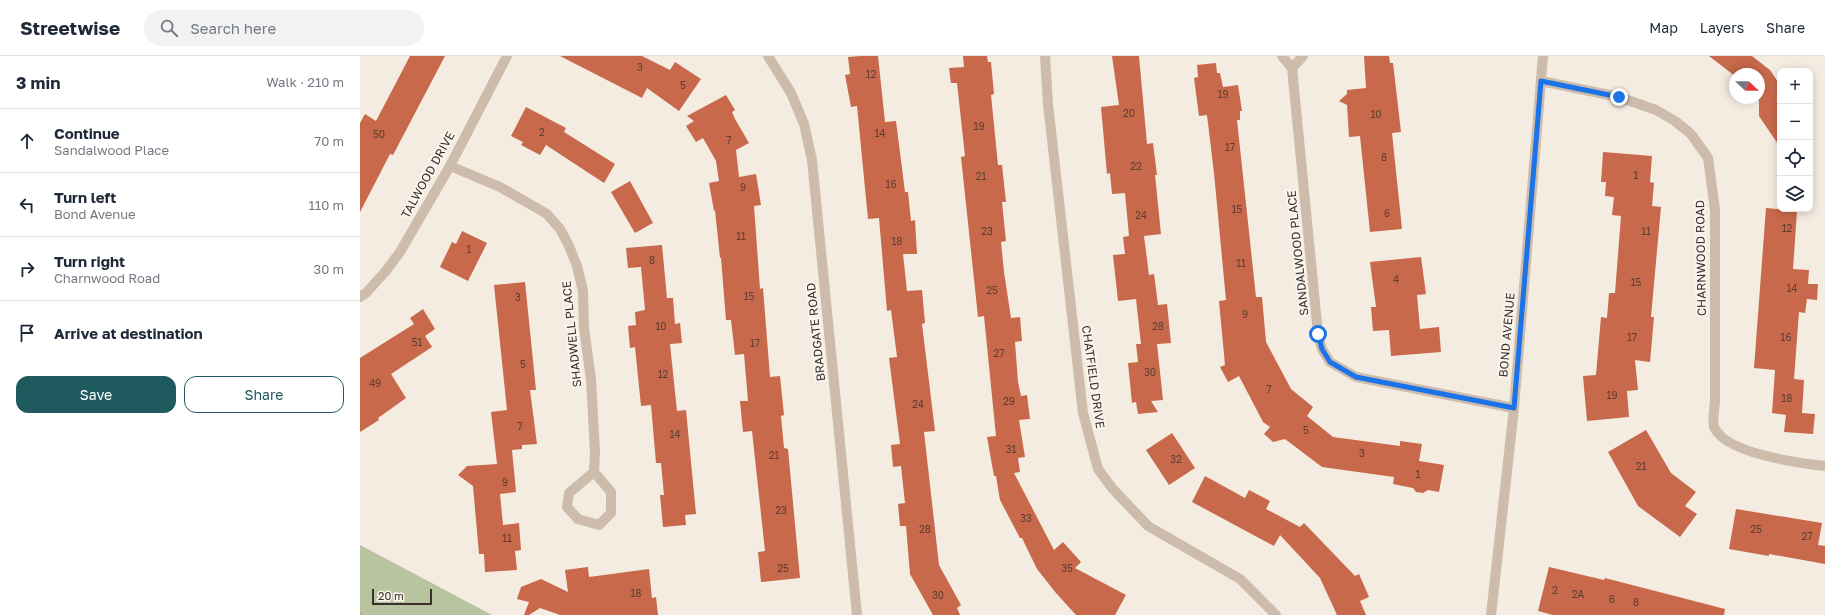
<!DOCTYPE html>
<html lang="en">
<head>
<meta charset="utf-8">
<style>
	body { margin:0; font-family:"Golos Text",sans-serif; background:#f2f2f3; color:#1f2937 }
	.controls { position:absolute; right:12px; top:12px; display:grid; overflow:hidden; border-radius:8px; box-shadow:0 2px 10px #0003 }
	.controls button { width:36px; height:36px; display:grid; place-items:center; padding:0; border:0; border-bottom:1px solid #e0e1e3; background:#fff; color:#1f2937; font:20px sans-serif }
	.compass { position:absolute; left:1369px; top:12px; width:36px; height:36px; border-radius:50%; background:#fff; box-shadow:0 2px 10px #0003; rotate:112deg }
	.scale { position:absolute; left:12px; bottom:10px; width:60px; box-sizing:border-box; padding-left:4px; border:2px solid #3b302b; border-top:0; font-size:11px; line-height:14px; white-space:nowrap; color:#3b302b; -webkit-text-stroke:3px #fbf5ee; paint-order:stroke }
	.stop { position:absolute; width:12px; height:12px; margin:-9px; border:3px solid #1a73e8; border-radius:50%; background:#fff }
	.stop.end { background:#1a73e8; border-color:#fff; box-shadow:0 1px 4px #0008 }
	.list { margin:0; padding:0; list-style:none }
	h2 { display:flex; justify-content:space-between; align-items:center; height:52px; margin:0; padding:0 16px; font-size:17px }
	h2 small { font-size:13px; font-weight:400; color:#747a83 }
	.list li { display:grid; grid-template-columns:26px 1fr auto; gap:12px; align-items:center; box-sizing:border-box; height:64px; padding:0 16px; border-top:1px solid #e0e1e3 }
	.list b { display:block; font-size:15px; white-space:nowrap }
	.list p { margin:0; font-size:13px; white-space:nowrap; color:#747a83 }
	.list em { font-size:13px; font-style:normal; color:#747a83 }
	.actions { display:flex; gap:8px; padding:12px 16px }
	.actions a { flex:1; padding:9px 0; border:1px solid #1f5a5e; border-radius:12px; text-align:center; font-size:14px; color:#1f5a5e }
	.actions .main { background:#1f5a5e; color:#fff }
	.icon { flex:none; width:22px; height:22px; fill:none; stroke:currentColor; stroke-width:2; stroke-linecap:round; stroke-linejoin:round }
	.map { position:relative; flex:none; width:1465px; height:559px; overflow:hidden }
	header { display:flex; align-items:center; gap:24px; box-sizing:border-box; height:56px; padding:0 20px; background:#fff; border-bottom:1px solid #e0e1e3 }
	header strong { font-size:19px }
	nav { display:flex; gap:22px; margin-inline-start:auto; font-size:14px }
	.search { width:280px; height:36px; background:#f2f2f3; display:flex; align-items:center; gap:10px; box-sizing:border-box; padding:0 14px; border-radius:22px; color:#747a83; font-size:15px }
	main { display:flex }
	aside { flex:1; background:#fff }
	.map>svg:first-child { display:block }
	.green { fill:#b8c4a0 }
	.building { fill:#c8694b }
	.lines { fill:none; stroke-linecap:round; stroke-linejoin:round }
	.path { stroke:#b9a596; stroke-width:2.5; stroke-dasharray:2 2; stroke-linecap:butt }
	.minor { stroke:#cdbbac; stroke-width:10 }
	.route { stroke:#1a73e8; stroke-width:5 }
	.labels { text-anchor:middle; stroke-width:4; stroke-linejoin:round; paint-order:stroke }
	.number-label { font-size:10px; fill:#5e3e33 }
	.street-label { font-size:12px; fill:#3b302b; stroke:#fbf5ee }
</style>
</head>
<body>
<header>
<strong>Streetwise</strong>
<div class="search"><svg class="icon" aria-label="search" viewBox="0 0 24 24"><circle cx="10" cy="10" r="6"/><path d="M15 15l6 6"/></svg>Search here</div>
<nav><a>Map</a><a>Layers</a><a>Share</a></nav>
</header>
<main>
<aside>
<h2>3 min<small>Walk · 210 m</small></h2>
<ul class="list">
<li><svg class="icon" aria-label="ahead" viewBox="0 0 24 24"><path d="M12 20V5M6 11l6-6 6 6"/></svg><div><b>Continue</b><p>Sandalwood Place</p></div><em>70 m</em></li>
<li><svg class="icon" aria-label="left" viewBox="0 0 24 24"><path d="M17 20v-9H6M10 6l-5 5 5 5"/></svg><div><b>Turn left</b><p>Bond Avenue</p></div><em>110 m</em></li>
<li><svg class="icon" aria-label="right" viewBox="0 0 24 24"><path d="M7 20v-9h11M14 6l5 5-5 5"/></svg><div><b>Turn right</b><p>Charnwood Road</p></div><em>30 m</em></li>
<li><svg class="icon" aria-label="arrive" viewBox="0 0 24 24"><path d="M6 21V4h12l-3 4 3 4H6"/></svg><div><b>Arrive at destination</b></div></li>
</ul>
<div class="actions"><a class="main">Save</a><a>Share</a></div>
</aside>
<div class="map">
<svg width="1465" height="559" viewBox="0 0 1465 559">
	<rect width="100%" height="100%" fill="#f4ebe1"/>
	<polygon class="green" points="0,489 132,559 0,559"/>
	<g class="building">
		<polygon points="50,0 85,0 33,99 30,98 0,156 0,67 5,58 16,65"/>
		<polygon points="200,0 282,0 310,14 315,6 341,23 319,55 287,32 282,42"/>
		<polygon points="501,0 518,0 525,66 536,65 545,136 548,136 551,165 555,164 557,198 543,198 547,235 562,234 565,267 562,268 575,375 564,376 579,509 601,549 597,552 600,559 573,559 550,518 546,470 540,470 538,448 545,447 541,410 533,411 531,389 540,388 529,302 537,301 531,254 527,255 519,162 508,163 497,50 491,51 485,19 490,18 488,1"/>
		<polygon points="603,0 627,0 628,6 631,6 634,38 631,39 638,109 642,109 646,146 642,146 646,185 641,186 644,216 651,262 660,261 662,285 655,286 658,326 661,340 667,339 670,363 659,364 665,401 658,402 660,416 654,417 694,494 703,486 721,506 715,512 766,539 755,559 716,559 696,537 677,513 662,482 660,482 640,444 636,420 634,420 627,381 636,380 624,260 618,261 601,101 605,100 597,27 591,27 589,12 604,11"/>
		<polygon points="752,0 779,0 787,88 793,87 797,119 795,119 801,178 784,180 789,219 794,218 798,249 807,248 811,287 797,288 803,344 791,345 798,356 778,358 776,346 772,347 768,307 778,306 776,288 781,288 776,243 758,245 753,199 765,198 763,181 769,180 765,137 752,138 750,117 747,118 741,51 759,49"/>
		<polygon points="1004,0 1029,0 1030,7 1033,7 1041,76 1032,77 1042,173 1010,176 1000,80 989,81 987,49 979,45 987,38 987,34 1006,32"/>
		<polygon points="1349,0 1392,0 1410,14 1420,29 1420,91 1399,60 1399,45 1397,42 1399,42 1399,18 1375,18 1375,20"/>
		<polygon points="856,7 857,17 860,17 863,31 878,29 882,55 880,55 880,64 877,64 896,241 902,241 906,286 931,333 953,351 947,360 973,381 1040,390 1040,385 1062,388 1059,405 1084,409 1079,436 1068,434 1063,437 1056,436 1053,432 1033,428 1034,421 962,411 925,383 913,386 904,378 910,371 903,366 879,320 868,326 860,311 865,309 859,245 866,244 854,117 847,59 839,60 834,22 838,21 837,9"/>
		<polygon points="366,39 375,54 372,56 375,63 389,87 376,94 379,121 396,118 401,149 394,150 400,233 403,232 410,321 420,320 424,359 421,360 424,392 428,393 440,522 401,526 398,496 405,495 392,375 383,376 380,345 388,345 384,298 375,299 371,264 366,264 361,202 360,202 355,154 354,155 349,127 359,125 356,105 343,82 336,86 326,70 334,65 327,60"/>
		<polygon points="166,51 206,72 204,76 255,108 244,127 186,89 180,99 161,89 163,86 151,80"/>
		<polygon points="1243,96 1292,100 1290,126 1294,127 1292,150 1301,151 1291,261 1294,261 1290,306 1275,304 1278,334 1267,335 1269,361 1227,365 1223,320 1236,319 1241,261 1247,262 1249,237 1255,237 1261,160 1252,159 1254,141 1245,140 1246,126 1241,126"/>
		<polygon points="270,125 293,167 275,177 251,136"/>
		<polygon points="1406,152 1437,155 1433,213 1449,214 1448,228 1458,228 1457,244 1447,243 1445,257 1439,256 1434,323 1444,324 1442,357 1455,358 1453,378 1424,376 1426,359 1412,357 1415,314 1394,312"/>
		<polygon points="102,175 127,187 108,225 80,211 92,186 96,188"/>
		<polygon points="302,189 307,242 313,242 315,268 320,267 322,287 310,288 317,355 326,354 336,458 325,459 326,469 303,471 300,439 304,439 301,407 296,407 291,349 281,350 275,291 270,292 268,270 276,269 275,256 285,254 281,211 268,212 266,192"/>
		<polygon points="1061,201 1066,238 1057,239 1060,273 1079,271 1081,296 1031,300 1029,274 1013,275 1011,251 1016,251 1010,206"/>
		<polygon points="165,226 176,334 170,334 177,388 162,389 162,393 152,394 156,436 140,438 143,469 159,467 161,494 155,495 157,514 125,516 124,498 119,498 113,430 98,419 107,410 137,408 131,356 147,354 134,229"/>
		<polygon points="63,253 75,273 65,280 72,291 31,318 46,342 18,362 19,364 0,376 0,302 54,268 50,262"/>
		<polygon points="1286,374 1311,417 1336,436 1325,450 1337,458 1320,481 1278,450 1248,396"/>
		<polygon points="812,377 835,412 809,429 786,394"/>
		<polygon points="845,420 885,442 889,434 910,445 906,453 940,471 944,467 995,520 999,518 1009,541 1000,545 1006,559 977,559 960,522 920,479 914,490 832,446"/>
		<polygon points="1376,453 1462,467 1458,489 1465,490 1465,508 1409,498 1409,500 1369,493"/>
		<polygon points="228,511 229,521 289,513 292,542 296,541 298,559 200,559 180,552 169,559 164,559 169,546 157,543 161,531 181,523 208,536 205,514"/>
		<polygon points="1189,511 1244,524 1245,522 1365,553 1364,559 1193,559 1178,555"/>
	</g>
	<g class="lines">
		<polyline class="path" points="0,557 4,559"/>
		<g class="minor">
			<polyline points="408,0 431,37 444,68 452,104 497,559"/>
			<polyline points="685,0 688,48 723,357 738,413 752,432 788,470 880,523 916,559"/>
			<polyline points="922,0 932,12 958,278 962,293 970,306 996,321 1154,352"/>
			<polyline points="932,12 943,0"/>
			<path d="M1181,25L1259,41L1296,54L1315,65L1331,78L1348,102L1355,154V343C1355,351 1352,364 1354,371C1366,398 1439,407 1465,410"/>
			<polyline points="90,110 140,131 187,158 200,173 209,190 217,210 223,235 224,272 231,323 235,397 234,416 209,437 207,451 218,463 239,469 251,457 251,436 234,416"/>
			<polyline points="0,241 6,237 25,216 40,196 90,110 147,0"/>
			<polyline points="1131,559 1154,352 1183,0"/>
		</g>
	</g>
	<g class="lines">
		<polyline class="route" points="958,278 962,293 970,306 996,321 1154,352 1181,25 1259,41"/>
	</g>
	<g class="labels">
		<g class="number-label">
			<text x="280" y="15">3</text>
			<text x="511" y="22">12</text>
			<text x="323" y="33">5</text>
			<text x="863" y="42">19</text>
			<text x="769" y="61">20</text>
			<text x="1016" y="62">10</text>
			<text x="619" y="74">19</text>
			<text x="182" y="80">2</text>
			<text x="520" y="81">14</text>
			<text x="19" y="82">50</text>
			<text x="369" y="88">7</text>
			<text x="870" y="95">17</text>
			<text x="1024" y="105">8</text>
			<text x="776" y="114">22</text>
			<text x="1276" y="123">1</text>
			<text x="621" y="124">21</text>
			<text x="531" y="132">16</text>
			<text x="383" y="135">9</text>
			<text x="877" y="157">15</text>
			<text x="1027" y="161">6</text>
			<text x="781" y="163">24</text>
			<text x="1427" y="176">12</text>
			<text x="627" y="179">23</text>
			<text x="1286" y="179">11</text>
			<text x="381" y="184">11</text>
			<text x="537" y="189">18</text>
			<text x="109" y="197">1</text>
			<text x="292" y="208">8</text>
			<text x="881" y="211">11</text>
			<text x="1036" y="227">4</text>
			<text x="1276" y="230">15</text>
			<text x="1432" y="236">14</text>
			<text x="632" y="238">25</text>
			<text x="389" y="244">15</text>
			<text x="158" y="245">3</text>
			<text x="885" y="262">9</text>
			<text x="301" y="274">10</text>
			<text x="798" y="274">28</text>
			<text x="1272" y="285">17</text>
			<text x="1426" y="285">16</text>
			<text x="57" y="290">51</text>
			<text x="395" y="291">17</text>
			<text x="639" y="301">27</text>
			<text x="163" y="312">5</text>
			<text x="790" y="320">30</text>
			<text x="303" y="322">12</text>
			<text x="15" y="331">49</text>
			<text x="909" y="337">7</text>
			<text x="1252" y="343">19</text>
			<text x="1427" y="346">18</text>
			<text x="649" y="349">29</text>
			<text x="558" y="352">24</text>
			<text x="160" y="374">7</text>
			<text x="946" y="378">5</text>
			<text x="315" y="382">14</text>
			<text x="651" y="397">31</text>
			<text x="1002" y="401">3</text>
			<text x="414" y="403">21</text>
			<text x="816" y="407">32</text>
			<text x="1281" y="414">21</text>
			<text x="1058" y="422">1</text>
			<text x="145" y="430">9</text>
			<text x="421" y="458">23</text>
			<text x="666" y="466">33</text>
			<text x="565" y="477">28</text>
			<text x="1396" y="477">25</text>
			<text x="1447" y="484">27</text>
			<text x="147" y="486">11</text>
			<text x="423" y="516">25</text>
			<text x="707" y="516">35</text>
			<text x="1195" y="538">2</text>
			<text x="276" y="541">18</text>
			<text x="1218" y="542">2A</text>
			<text x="578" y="543">30</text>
			<text x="1252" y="547">6</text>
			<text x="1276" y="550">8</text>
		</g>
		<g class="street-label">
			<text transform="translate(68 119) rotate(-61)" y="4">TALWOOD DRIVE</text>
			<text transform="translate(938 197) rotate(-96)" y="4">SANDALWOOD PLACE</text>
			<text transform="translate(1341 202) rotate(-91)" y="4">CHARNWOOD ROAD</text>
			<text transform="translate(456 276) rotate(-96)" y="4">BRADGATE ROAD</text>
			<text transform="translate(212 278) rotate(-96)" y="4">SHADWELL PLACE</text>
			<text transform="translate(1147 279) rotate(-85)" y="4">BOND AVENUE</text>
			<text transform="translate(733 321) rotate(82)" y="4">CHATFIELD DRIVE</text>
		</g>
	</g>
</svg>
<div class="controls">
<button>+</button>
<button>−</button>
<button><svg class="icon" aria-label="locate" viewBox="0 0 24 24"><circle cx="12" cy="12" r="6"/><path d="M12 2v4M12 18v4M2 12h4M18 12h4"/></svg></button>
<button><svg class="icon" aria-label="layers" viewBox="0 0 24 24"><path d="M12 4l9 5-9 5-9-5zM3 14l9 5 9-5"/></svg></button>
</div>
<svg class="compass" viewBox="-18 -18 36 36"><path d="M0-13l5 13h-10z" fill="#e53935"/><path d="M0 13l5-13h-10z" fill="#747a83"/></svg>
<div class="scale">20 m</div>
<div class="stop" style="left:958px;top:278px"></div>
<div class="stop end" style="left:1259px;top:41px"></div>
</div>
</main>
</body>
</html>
